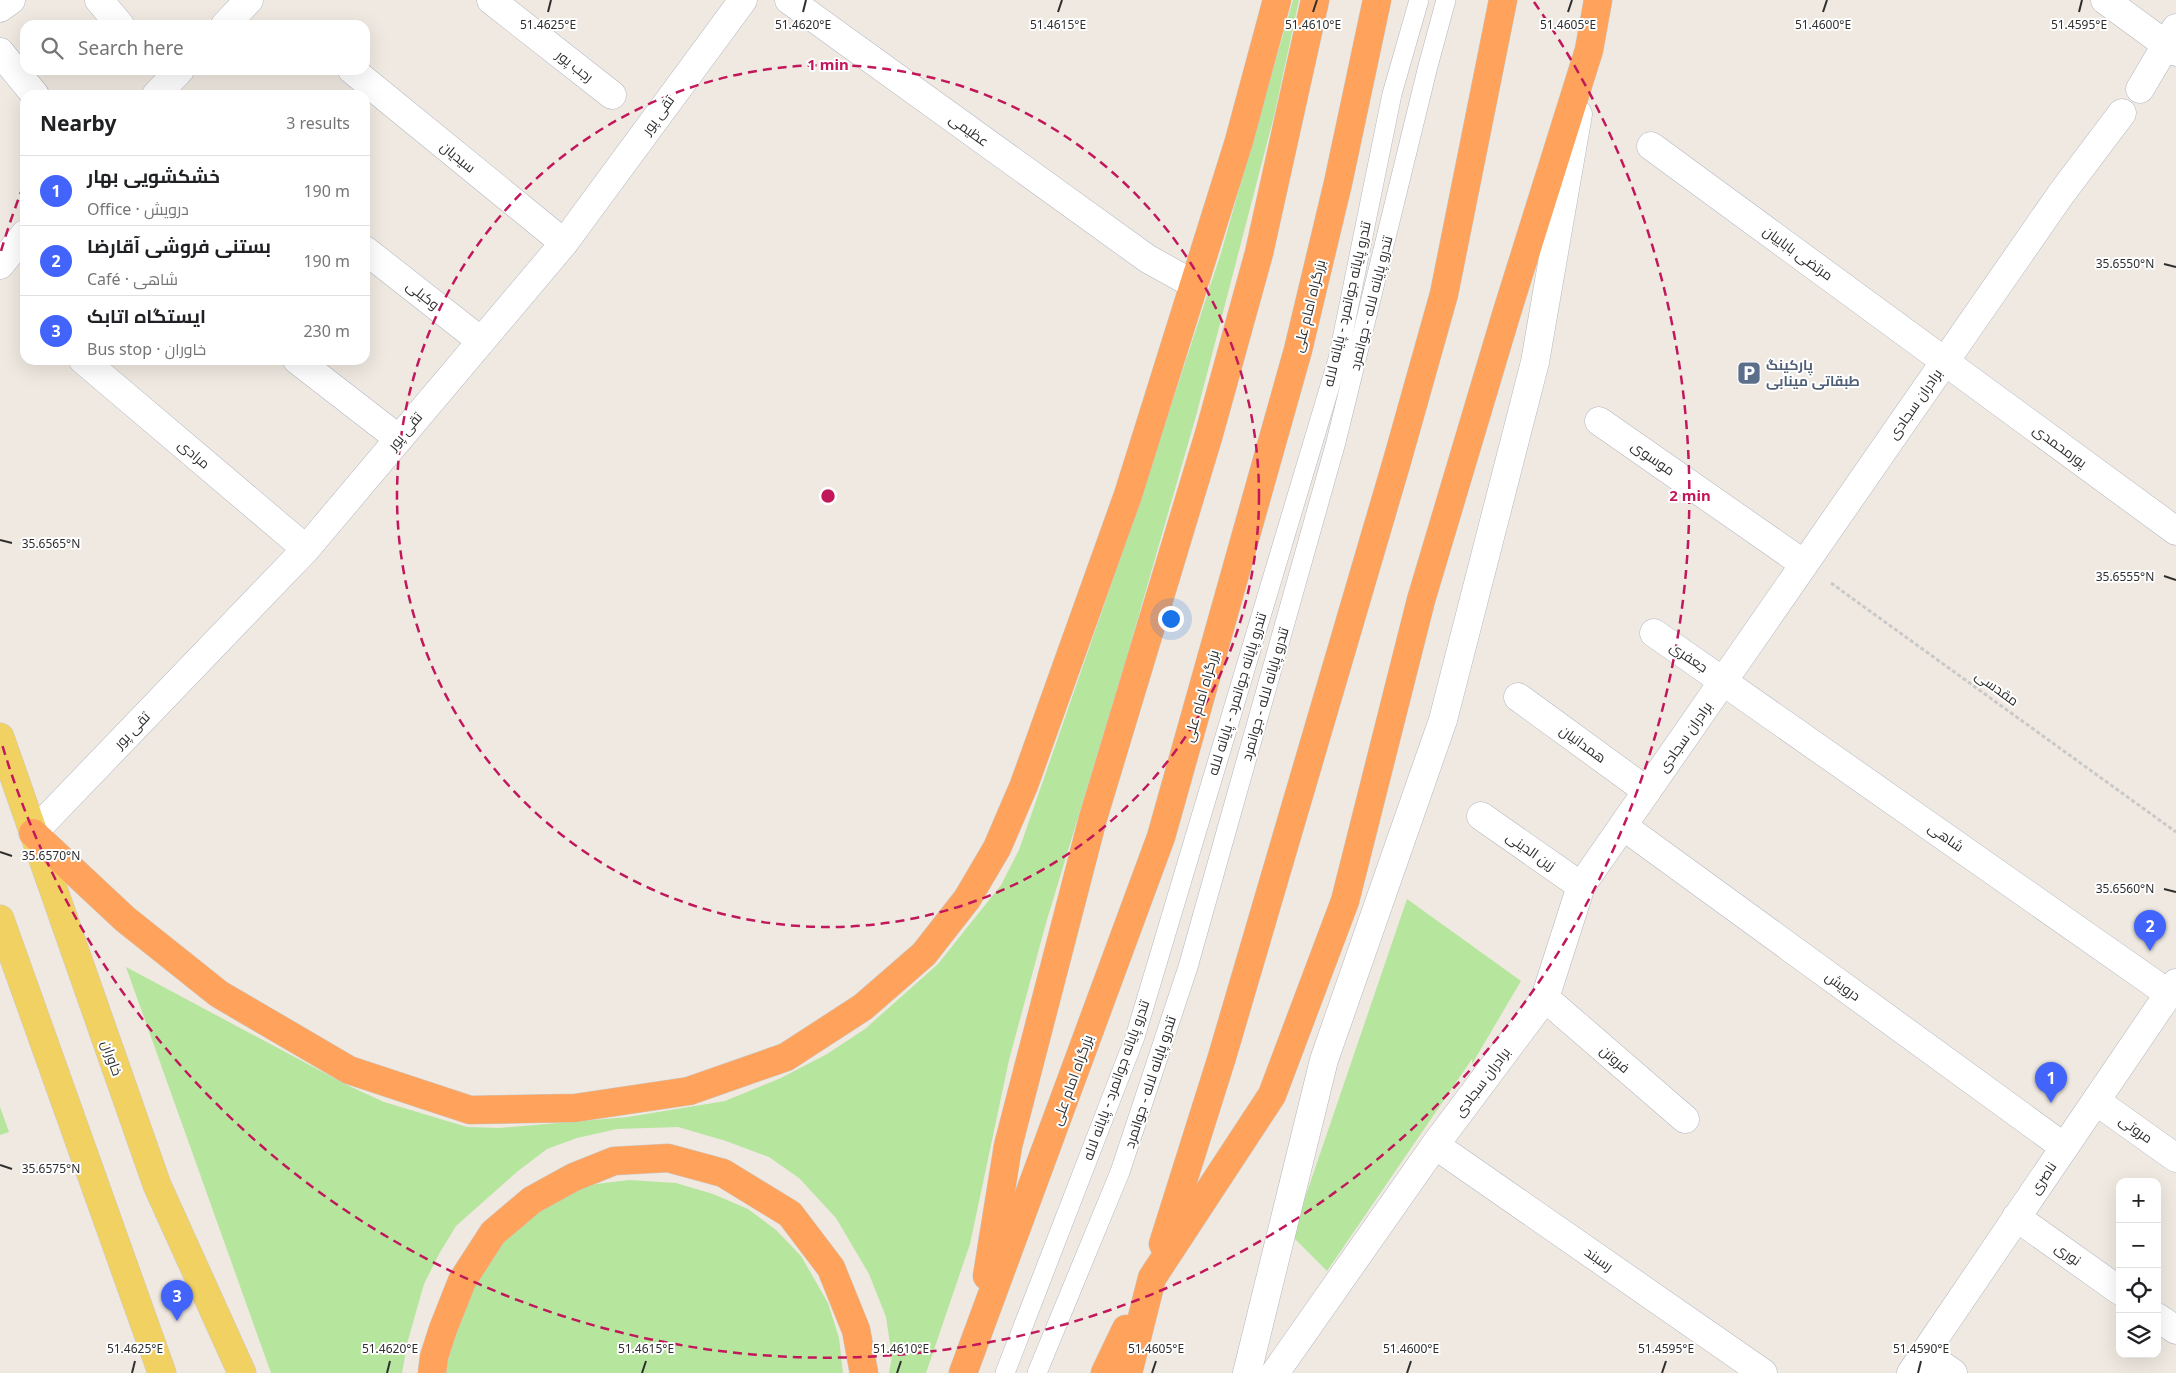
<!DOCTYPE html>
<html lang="en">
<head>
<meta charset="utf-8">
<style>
	body { margin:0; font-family:"Noto Sans",Cairo,sans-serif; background:#f6f6f6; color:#202124 }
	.controls { position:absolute; right:15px; bottom:15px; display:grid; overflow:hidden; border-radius:10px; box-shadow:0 5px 20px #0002 }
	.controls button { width:45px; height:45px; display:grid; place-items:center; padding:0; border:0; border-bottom:1px solid #e0e0e0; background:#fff; color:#202124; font:25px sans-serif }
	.you { position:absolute; left:1170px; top:618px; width:18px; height:18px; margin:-12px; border:4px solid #fff; border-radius:50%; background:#1a73e8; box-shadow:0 0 0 8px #1a73e833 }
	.badge { display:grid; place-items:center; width:32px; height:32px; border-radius:50%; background:#4264fb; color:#fff; font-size:16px; font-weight:700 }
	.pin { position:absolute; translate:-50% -41px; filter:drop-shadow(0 1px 2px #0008) }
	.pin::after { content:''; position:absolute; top:26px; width:18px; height:15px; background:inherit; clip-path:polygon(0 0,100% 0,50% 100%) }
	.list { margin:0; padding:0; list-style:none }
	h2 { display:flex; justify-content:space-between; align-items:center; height:65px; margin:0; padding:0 20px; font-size:21px }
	h2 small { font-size:16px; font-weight:400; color:#757577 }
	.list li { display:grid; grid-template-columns:32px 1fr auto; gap:15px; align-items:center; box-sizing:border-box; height:70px; padding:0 20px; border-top:1px solid #e0e0e0 }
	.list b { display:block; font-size:19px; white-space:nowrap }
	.list p { margin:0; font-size:16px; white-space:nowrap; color:#757577 }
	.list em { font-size:16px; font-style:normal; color:#757577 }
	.icon { flex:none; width:28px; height:28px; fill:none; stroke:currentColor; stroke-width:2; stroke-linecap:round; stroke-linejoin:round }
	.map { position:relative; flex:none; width:2176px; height:1373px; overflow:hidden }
	.search { position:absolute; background:#fff; box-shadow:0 5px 20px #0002; left:20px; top:20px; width:350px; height:55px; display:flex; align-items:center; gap:12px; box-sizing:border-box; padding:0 18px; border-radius:15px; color:#757577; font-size:19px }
	.panel { position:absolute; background:#fff; box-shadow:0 5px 20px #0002; left:20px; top:90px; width:350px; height:275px; border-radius:15px }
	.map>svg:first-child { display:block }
	.green { fill:#b6e59e }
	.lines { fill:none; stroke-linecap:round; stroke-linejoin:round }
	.lane-casing { stroke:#b4b7c1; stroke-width:20 }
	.street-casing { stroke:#b4b7c1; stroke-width:29 }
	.primary-casing { stroke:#c9c9c9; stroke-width:29 }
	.highway-casing { stroke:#c9c9c9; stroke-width:29 }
	.path { stroke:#c9c9c9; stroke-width:3; stroke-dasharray:4 2.5; stroke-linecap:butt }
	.lane { stroke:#fff; stroke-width:19 }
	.street { stroke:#fff; stroke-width:28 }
	.primary { stroke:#f2d163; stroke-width:28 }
	.highway { stroke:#ffa35c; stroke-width:28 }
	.ticks { fill:none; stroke:#2e2e2e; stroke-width:2 }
	.ring { fill:none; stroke:#c2185b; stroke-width:2.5; stroke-dasharray:9 6 }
	.labels { text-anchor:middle; stroke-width:4; stroke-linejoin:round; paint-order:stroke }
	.street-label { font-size:14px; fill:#2e2e2e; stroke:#fff }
	.service-label { font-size:14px; font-weight:bold; fill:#4e5e75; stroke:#fff; text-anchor:start }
	.ticks-label { font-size:12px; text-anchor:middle; fill:#2e2e2e; stroke:#fff; stroke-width:4; stroke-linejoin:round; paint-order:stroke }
	.centre { fill:#c2185b; stroke:#fff; stroke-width:2.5 }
	.ring-label { font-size:15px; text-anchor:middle; font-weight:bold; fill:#c2185b; stroke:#fff; stroke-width:4; stroke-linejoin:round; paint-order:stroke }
</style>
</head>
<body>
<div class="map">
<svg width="2176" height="1373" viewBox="0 0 2176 1373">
	<rect width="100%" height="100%" fill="#efe9e1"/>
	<g class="green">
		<polygon points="1293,0 1299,0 1274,116 1196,416 1127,656 1046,923 1009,1060 970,1244 926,1373 889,1373 892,1357 886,1317 869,1274 836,1218 799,1178 769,1157 726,1141 678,1127 617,1129 577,1138 547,1149 518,1171 456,1226 439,1254 424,1284 408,1340 402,1373 271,1373 126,967 347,1085 384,1102 467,1127 499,1128 628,1117 725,1101 781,1078 827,1054 865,1029 938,964 1001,885 1019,850 1134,519 1221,253"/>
		<polygon points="1407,899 1521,981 1472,1064 1472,1059 1327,1271 1292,1236"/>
		<polygon points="0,1107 9,1132 0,1135"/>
		<polygon points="629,1180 676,1183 713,1194 748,1209 776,1230 801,1256 828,1303 839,1338 843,1373 444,1373 469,1293 500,1243 530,1215 570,1192 596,1184"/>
	</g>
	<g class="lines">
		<g class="lane-casing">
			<g id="lane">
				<polyline points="1005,1373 1135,1037 1338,359 1392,94 1419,0"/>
				<polyline points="1037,1373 1120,1172 1188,967 1336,442 1428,66 1446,0"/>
			</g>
		</g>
		<g class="street-casing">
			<g id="street">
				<polyline points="99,0 120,25"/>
				<polyline points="491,0 612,95"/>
				<polyline points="789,0 1148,259 1195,285"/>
				<polyline points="2105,0 2176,52"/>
				<polyline points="0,8 11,0"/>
				<polyline points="225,25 249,0"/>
				<polyline points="0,52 35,95"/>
				<polyline points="352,70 564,243"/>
				<polyline points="2140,89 2176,28"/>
				<polyline points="156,95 180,70"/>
				<polyline points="1651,146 2176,531"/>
				<polyline points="365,250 481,341"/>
				<polyline points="0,265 25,234"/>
				<polyline points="83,360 306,549"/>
				<polyline points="297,360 399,439"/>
				<polyline points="1599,421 1804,564"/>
				<polyline points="1654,633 2169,994"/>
				<polyline points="1518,697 1647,791"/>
				<polyline points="1481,816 1581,886"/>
				<polyline points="1623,826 2064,1147"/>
				<polyline points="33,833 306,549 564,243 743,0"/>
				<polyline points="1545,998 1685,1119"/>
				<polyline points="2096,1101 2176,1158"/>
				<polyline points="1435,1145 1763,1373"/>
				<polyline points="2016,1217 2120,1291"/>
				<polyline points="2157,1317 2176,1330"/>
				<polyline points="1924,1353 1953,1373"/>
				<polyline points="1247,1373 1324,1060 1443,720 1535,362 1578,114"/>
				<polyline points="1275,1373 1435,1145 1545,998 1581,886 2061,194 2122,113"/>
				<polyline points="1911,1373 2176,983"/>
			</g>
		</g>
		<g class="primary-casing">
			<g id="primary">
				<polyline points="0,737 157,1185 242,1373"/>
				<polyline points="0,919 162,1373"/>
			</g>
		</g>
		<g class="highway-casing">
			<g id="highway">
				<polyline points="33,833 125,919 219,994 349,1070 470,1110 575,1108 689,1091 786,1057 863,1007 924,954 967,899 997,848 1024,785 1128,495 1239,141 1277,0"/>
				<polyline points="1163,1244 1222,1057 1397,461 1444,294 1503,0"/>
				<polyline points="987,1276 1008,1146 1093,818 1209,434 1259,253 1315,0"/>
				<polyline points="432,1373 434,1357 443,1329 462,1281 493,1233 532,1200 574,1177 614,1161 668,1158 723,1173 790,1214 831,1268 856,1330 864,1373"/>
				<polyline points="963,1373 1161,837 1298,350 1338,183 1377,0"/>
				<polyline points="1105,1373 1126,1329"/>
				<polyline points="1128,1373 1152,1278 1272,1095 1345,901 1421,600 1506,315 1589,50 1598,0"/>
			</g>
		</g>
		<polyline class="path" points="1831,583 2176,832"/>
		<use href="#lane" class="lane"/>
		<use href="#street" class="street"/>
		<use href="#primary" class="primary"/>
		<use href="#highway" class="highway"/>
	</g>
	<path class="ticks" d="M548,12L551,0M803,12L806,0M1058,12L1062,0M1313,12L1317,0M1568,12L1572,0M1823,12L1827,0M2079,12L2082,0M2164,264L2176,267M0,540L12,543M2164,576L2176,580M0,852L12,856M2164,889L2176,892M0,1165L12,1169M132,1373L135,1361M387,1373L390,1361M642,1373L646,1361M897,1373L901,1361M1152,1373L1156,1361M1407,1373L1411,1361M1662,1373L1666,1361M1918,1373L1921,1361"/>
	<g class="ring">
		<circle cx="828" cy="496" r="431"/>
		<path d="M1 251A862 862 0 0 1 23 187M1534 2A862 862 0 1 1 1 741"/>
	</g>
	<defs>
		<g id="parking-square" transform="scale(1.25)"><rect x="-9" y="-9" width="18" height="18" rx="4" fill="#5c6f8a" stroke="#fff"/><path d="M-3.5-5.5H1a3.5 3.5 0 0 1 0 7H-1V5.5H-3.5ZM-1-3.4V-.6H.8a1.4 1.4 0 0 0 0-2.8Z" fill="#fff"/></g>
	</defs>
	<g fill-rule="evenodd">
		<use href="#parking-square" x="1749" y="373"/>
	</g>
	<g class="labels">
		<g class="street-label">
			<text transform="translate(575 66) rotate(38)" y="5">رجب پور</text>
			<text transform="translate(658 115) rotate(-54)" y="5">تقی پور</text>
			<text transform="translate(969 130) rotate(36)" y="5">عظیمی</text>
			<text transform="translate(458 157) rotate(39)" y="5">سیدیان</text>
			<text transform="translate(1798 253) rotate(36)" y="5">مرتضی باباییان</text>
			<text transform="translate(423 295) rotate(38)" y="5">وکیلی</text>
			<text transform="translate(1371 303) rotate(-76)" y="5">تندرو پایانه لاله - جوانمرد</text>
			<text transform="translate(1347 304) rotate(-77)" y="5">تندرو پایانه جوانمرد - پایانه لاله</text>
			<text transform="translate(1309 306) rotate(-76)" y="5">بزرگراه امام علی</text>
			<text transform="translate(1915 404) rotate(-55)" y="5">برادران سجادی</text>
			<text transform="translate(405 431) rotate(-50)" y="5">تقی پور</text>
			<text transform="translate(2060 446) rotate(36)" y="5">پورمحمدی</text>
			<text transform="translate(194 454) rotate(40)" y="5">مرادی</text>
			<text transform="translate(1653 458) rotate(35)" y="5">موسوی</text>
			<text transform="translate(1689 657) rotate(34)" y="5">جعفری</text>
			<text transform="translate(1997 688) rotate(36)" y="5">مقدسی</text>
			<text transform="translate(1237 694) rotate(-73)" y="5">تندرو پایانه جوانمرد - پایانه لاله</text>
			<text transform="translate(1265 694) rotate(-74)" y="5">تندرو پایانه لاله - جوانمرد</text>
			<text transform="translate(1201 696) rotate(-74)" y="5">بزرگراه امام علی</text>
			<text transform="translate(132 730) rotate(-46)" y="5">تقی پور</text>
			<text transform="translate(1685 737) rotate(-55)" y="5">برادران سجادی</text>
			<text transform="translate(1583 744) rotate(36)" y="5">همدانیان</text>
			<text transform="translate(1946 837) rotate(35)" y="5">شاهی</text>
			<text transform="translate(1531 851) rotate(35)" y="5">زین الدینی</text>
			<text transform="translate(1843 986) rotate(36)" y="5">درویش</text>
			<text transform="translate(112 1058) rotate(71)" y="5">خاوران</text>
			<text transform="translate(1615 1059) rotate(41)" y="5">فروتن</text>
			<text transform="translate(1072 1080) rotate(-70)" y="5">بزرگراه امام علی</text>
			<text transform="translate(1116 1080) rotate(-70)" y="5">تندرو پایانه جوانمرد - پایانه لاله</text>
			<text transform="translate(1150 1082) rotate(-72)" y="5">تندرو پایانه لاله - جوانمرد</text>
			<text transform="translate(1482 1082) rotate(-53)" y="5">برادران سجادی</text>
			<text transform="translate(2136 1129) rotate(36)" y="5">مروتی</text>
			<text transform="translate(2043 1178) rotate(-56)" y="5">ناصری</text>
			<text transform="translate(2068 1254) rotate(35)" y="5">نوری</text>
			<text transform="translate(1599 1259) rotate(35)" y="5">رسبند</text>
		</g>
		<g class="service-label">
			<text x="1766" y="370">پارکینگ<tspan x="1766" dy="16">طبقاتی مینابی</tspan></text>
		</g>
	</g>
	<g class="ticks-label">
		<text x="548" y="29">51.4625°E</text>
		<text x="803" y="29">51.4620°E</text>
		<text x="1058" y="29">51.4615°E</text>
		<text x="1313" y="29">51.4610°E</text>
		<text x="1568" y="29">51.4605°E</text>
		<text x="1823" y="29">51.4600°E</text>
		<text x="2079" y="29">51.4595°E</text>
		<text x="2125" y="268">35.6550°N</text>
		<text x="51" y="548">35.6565°N</text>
		<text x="2125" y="581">35.6555°N</text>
		<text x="51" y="860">35.6570°N</text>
		<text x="2125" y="893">35.6560°N</text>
		<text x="51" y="1173">35.6575°N</text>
		<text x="135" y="1353">51.4625°E</text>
		<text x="390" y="1353">51.4620°E</text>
		<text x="646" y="1353">51.4615°E</text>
		<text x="901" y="1353">51.4610°E</text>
		<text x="1156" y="1353">51.4605°E</text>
		<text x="1411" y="1353">51.4600°E</text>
		<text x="1666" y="1353">51.4595°E</text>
		<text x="1921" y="1353">51.4590°E</text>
	</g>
	<circle cx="828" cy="496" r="8" class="centre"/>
	<g class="ring-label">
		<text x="828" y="70">1 min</text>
		<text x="1690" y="501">2 min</text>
	</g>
</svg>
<div class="controls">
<button>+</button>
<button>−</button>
<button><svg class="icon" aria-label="locate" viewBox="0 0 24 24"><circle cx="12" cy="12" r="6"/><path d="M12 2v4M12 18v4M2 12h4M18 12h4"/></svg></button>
<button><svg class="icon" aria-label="layers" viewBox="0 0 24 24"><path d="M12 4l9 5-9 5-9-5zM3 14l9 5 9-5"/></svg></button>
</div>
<div class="you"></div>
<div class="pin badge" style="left:2051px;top:1103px">1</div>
<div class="pin badge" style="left:2150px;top:951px">2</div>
<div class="pin badge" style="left:177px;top:1321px">3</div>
<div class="search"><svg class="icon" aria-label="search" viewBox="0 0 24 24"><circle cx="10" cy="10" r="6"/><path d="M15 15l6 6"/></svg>Search here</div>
<section class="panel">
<h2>Nearby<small>3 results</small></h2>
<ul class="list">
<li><span class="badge">1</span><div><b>خشکشویی بهار</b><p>Office · درویش</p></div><em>190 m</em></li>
<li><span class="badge">2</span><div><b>بستنی فروشی آقارضا</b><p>Café · شاهی</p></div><em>190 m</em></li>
<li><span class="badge">3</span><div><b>ایستگاه اتابک</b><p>Bus stop · خاوران</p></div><em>230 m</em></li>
</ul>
</section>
</div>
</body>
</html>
